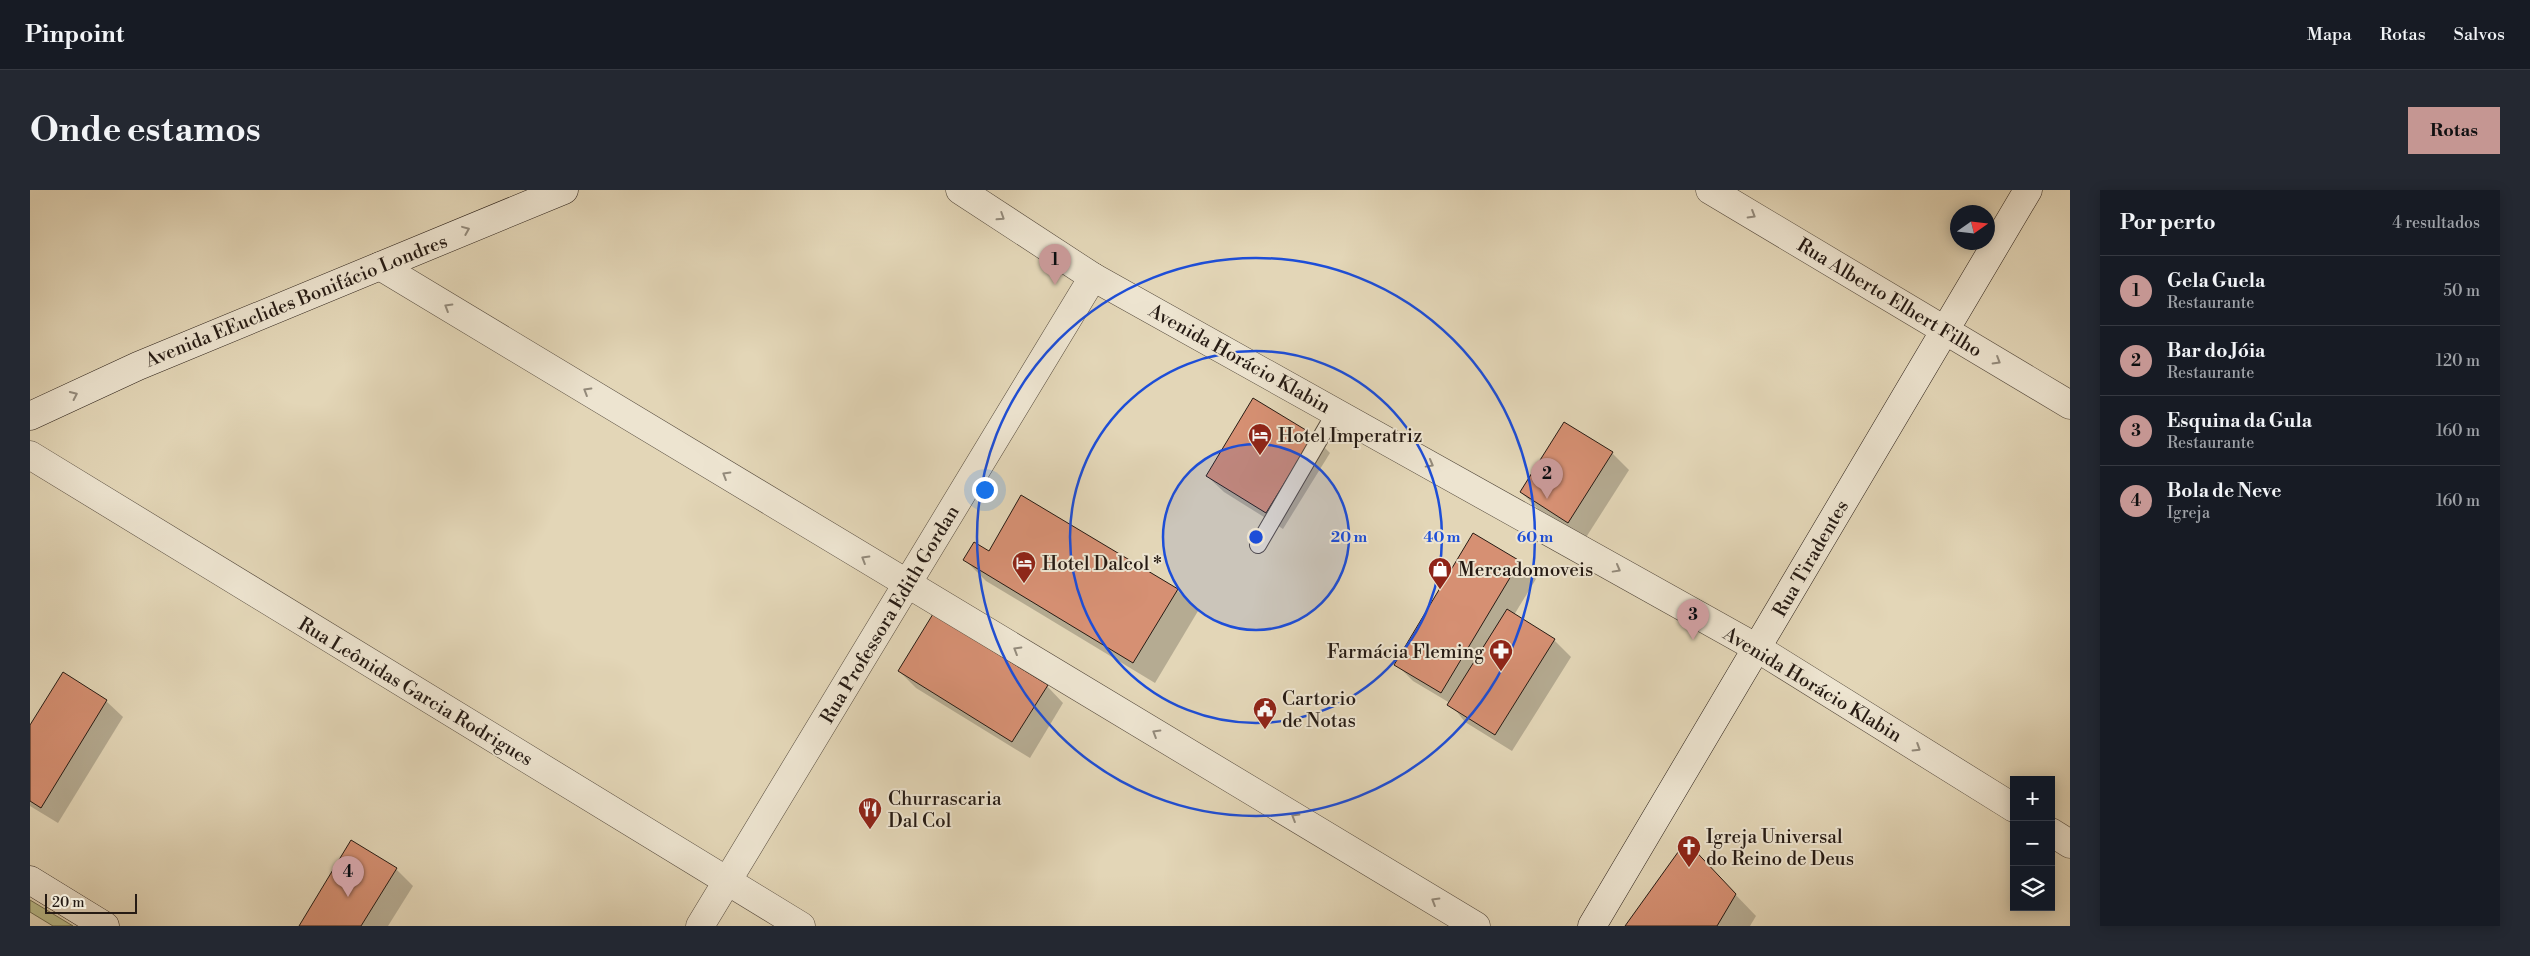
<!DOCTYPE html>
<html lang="pt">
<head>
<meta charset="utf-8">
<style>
	body { margin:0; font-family:"Libre Bodoni",serif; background:#242831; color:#f1f3f6 }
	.controls { position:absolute; right:15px; bottom:15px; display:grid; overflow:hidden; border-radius:0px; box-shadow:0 2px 12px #0003 }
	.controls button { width:45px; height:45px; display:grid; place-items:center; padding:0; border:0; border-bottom:1px solid #363941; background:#171b24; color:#f1f3f6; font:25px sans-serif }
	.compass { position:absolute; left:1920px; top:15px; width:45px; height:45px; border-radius:50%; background:#171b24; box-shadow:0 2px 12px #0003; rotate:76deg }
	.scale { position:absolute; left:15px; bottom:12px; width:92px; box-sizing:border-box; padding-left:5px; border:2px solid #261b14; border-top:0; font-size:14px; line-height:18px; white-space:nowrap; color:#261b14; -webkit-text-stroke:4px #ede4d0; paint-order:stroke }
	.you { position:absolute; left:954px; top:299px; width:18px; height:18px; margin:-12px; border:4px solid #fff; border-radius:50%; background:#1a73e8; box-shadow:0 0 0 8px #1a73e833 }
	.badge { display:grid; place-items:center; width:32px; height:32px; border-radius:50%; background:#c59692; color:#111; font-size:16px; font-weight:700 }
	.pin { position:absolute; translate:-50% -41px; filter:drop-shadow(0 1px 2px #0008) }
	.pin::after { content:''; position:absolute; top:26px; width:18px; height:15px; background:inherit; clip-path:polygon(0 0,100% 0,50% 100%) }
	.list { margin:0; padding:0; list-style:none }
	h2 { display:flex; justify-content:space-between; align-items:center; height:65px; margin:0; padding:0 20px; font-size:21px }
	h2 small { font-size:16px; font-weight:400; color:#9ea1a6 }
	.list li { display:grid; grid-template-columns:32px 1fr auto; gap:15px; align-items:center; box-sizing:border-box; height:70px; padding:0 20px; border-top:1px solid #363941 }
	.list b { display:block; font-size:19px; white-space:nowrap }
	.list p { margin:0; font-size:16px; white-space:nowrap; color:#9ea1a6 }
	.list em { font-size:16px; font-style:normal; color:#9ea1a6 }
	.icon { flex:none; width:28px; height:28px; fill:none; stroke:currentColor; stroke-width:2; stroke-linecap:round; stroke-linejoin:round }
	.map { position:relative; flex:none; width:2040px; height:736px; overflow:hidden; border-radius:0px }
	header { display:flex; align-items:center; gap:30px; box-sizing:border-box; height:70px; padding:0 25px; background:#171b24; border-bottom:1px solid #363941 }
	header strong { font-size:24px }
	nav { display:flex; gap:28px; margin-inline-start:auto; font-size:18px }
	.intro { display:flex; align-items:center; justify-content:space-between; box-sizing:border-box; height:120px; padding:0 30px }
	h1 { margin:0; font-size:35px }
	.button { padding:12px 22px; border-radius:0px; background:#c59692; color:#111; font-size:18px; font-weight:700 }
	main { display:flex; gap:30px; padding:0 30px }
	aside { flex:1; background:#171b24; border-radius:0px; box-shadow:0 2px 12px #0003 }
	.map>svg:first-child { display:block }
	.green { fill:#babc8a; stroke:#706c4f }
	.shadow { fill:#0003 }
	.building { fill:#d69073; stroke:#261b14 }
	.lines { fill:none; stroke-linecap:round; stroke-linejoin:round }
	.service-casing { stroke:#554a3d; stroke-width:18 }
	.minor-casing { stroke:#554a3d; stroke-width:29 }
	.tertiary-casing { stroke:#554a3d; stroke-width:29 }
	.secondary-casing { stroke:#261b14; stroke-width:29 }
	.service { stroke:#ede4d0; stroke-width:16 }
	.minor { stroke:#ede4d0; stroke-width:28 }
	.tertiary { stroke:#ede4d0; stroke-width:28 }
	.secondary { stroke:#ede4d0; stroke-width:28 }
	.oneway { stroke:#938a7b }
	.ring { fill:none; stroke:#1d4ed8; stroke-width:2.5 }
	.labels { text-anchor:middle; stroke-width:4; stroke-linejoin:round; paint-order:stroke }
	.street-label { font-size:19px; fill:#261b14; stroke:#ede4d0 }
	.poi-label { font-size:19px; fill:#261b14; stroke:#ede4d0; text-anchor:start }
	.centre { fill:#1d4ed8; stroke:#ede4d0; stroke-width:2.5 }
	.ring-label { font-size:15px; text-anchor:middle; font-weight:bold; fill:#1d4ed8; stroke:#ede4d0; stroke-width:4; stroke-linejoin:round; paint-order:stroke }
</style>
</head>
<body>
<header>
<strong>Pinpoint</strong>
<nav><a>Mapa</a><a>Rotas</a><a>Salvos</a></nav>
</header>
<div class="intro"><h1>Onde estamos</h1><a class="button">Rotas</a></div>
<main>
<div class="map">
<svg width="2040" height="736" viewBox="0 0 2040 736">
	<rect width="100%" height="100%" fill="#e3d6b7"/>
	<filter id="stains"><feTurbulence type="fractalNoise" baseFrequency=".004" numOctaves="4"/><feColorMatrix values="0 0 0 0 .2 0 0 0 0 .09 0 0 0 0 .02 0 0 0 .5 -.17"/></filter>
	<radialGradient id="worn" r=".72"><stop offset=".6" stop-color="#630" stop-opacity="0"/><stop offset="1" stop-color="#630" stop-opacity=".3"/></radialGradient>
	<polygon class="green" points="0,710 43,736 23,736 0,722"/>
	<g class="shadow">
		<polygon points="1283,246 1300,263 1253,339 1194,302 1177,286"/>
		<polygon points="1582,263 1599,280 1555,349 1508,319 1491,302"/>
		<polygon points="959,363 1147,400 1168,421 1125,493 956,391 935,370"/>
		<polygon points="1489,372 1506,389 1484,425 1524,450 1541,467 1482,561 1435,532 1420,513 1383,491 1366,474"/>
		<polygon points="869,481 1017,496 1033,513 1000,568 886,498"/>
		<polygon points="76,511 93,527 28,633 0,616 0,537"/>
		<polygon points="1676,674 1726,726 1720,736 1597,736"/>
		<polygon points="366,679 383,696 358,736 271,736"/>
	</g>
	<g class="building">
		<polygon points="1223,208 1284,245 1236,323 1176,286"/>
		<polygon points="1534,232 1583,262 1538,333 1490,302"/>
		<polygon points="991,305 1148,399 1103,473 933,370 944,352 959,361"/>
		<polygon points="1443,343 1490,371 1411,503 1364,475"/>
		<polygon points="1477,419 1525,449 1465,545 1417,515"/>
		<polygon points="903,424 1018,495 982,552 868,481"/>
		<polygon points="33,482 77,510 11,618 0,611 0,535"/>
		<polygon points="321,650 367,678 331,736 269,736"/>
		<polygon points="1656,651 1706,704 1687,736 1595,736"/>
	</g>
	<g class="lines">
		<g class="service-casing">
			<polyline id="service" points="1228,355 1306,221"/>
		</g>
		<g class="minor-casing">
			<g id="minor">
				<polyline points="0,265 771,736"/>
				<polyline points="877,394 1063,87"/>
			</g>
		</g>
		<g class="tertiary-casing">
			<g id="tertiary">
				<polyline points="930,0 1063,87 1727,458 1984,618"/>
				<polyline points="1680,0 2040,215"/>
				<polyline points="350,76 1446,736"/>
				<polyline points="2021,642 2040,654"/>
				<polyline points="670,736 877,394"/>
			</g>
		</g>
		<g class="secondary-casing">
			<g id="secondary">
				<polyline points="0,226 108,176 534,0"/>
				<polyline points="0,690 75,736"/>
				<polyline points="1562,736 1998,0"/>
			</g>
		</g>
		<use href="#service" class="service"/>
		<use href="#minor" class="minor"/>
		<use href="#tertiary" class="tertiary"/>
		<use href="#secondary" class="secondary"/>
	</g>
	<defs><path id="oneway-chevron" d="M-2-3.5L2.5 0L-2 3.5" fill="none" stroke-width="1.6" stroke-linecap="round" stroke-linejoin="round" transform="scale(1.25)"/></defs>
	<g class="oneway">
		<use href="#oneway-chevron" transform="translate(1722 25) rotate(31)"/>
		<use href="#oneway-chevron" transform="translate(971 27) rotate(33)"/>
		<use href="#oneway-chevron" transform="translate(436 40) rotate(-22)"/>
		<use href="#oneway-chevron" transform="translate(418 117) rotate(-149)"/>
		<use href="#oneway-chevron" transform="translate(1967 171) rotate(31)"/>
		<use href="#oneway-chevron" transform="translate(557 201) rotate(-149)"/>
		<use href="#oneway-chevron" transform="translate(44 205) rotate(-25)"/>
		<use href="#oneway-chevron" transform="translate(1400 274) rotate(29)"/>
		<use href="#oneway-chevron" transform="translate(696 285) rotate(-149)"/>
		<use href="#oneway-chevron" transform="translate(835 369) rotate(-149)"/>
		<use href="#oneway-chevron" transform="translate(1587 379) rotate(29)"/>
		<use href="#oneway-chevron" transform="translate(987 460) rotate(-149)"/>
		<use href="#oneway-chevron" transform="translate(1126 543) rotate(-149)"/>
		<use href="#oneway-chevron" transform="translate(1887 558) rotate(32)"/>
		<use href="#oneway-chevron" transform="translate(1265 627) rotate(-149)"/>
		<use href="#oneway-chevron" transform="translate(1405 711) rotate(-149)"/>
	</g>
	<circle cx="1226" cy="347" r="93" fill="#1d4ed8" fill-opacity=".12"/>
	<g class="ring">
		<circle cx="1226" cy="347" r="93"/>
		<circle cx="1226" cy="347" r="186"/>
		<circle cx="1226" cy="347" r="279"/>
	</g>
	<defs>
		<g id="hotel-pin" transform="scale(1.25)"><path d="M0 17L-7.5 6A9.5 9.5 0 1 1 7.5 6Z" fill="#8f2418" stroke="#ede4d0"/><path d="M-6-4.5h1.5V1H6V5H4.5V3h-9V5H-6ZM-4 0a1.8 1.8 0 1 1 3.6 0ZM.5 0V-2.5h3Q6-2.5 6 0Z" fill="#fff"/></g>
		<g id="shop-pin" transform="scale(1.25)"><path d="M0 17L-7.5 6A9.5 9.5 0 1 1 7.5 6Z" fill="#8f2418" stroke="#ede4d0"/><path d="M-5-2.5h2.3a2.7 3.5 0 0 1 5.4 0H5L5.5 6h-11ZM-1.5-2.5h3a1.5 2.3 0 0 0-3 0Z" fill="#fff"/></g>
		<g id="pharmacy-pin" transform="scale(1.25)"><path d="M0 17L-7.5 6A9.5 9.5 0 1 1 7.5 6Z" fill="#8f2418" stroke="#ede4d0"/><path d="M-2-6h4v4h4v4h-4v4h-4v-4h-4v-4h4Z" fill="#fff"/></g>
		<g id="civic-pin" transform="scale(1.25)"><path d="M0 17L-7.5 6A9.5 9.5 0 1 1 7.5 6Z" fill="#8f2418" stroke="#ede4d0"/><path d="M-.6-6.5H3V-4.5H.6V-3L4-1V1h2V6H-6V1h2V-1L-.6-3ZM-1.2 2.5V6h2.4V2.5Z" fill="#fff"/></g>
		<g id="restaurant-pin" transform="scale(1.25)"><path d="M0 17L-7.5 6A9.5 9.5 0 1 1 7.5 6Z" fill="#8f2418" stroke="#ede4d0"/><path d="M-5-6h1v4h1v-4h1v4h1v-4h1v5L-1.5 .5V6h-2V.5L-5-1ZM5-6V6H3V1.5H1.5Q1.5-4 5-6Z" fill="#fff"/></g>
		<g id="church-pin" transform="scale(1.25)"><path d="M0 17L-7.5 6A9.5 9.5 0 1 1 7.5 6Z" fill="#8f2418" stroke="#ede4d0"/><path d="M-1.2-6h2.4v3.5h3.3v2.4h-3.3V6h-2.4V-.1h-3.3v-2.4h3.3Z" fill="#fff"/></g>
	</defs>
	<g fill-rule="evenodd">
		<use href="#hotel-pin" x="1230" y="245"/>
		<use href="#hotel-pin" x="994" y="373"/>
		<use href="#shop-pin" x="1410" y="379"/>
		<use href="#pharmacy-pin" x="1471" y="461"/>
		<use href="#civic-pin" x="1235" y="519"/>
		<use href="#restaurant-pin" x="840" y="619"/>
		<use href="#church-pin" x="1659" y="657"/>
	</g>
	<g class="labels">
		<g class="street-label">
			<text transform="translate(1860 107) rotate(31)" y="7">Rua Alberto Elhert Filho</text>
			<text transform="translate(266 110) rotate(-22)" y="7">Avenida EEuclides Bonifácio Londres</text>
			<text transform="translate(1210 168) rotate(29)" y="7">Avenida Horácio Klabin</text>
			<text transform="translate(1780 368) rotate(-60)" y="7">Rua Tiradentes</text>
			<text transform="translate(859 424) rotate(-59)" y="7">Rua Professora Edith Gordan</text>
			<text transform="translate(1783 494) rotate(31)" y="7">Avenida Horácio Klabin</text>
			<text transform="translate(386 501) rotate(31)" y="7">Rua Leônidas Garcia Rodrigues</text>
		</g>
		<g class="poi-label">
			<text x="1248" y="252">Hotel Imperatriz</text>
			<text x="1012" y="380">Hotel Dalcol *</text>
			<text x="1428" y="386">Mercadomoveis</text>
			<text x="1454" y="468" text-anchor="end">Farmácia Fleming</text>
			<text x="1252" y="515">Cartorio<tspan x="1252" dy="22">de Notas</tspan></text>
			<text x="858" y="615">Churrascaria<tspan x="858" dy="22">Dal Col</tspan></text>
			<text x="1676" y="653">Igreja Universal<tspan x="1676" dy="22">do Reino de Deus</tspan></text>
		</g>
	</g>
	<circle cx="1226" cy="347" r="8" class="centre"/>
	<g class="ring-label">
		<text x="1319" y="352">20 m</text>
		<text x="1412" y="352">40 m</text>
		<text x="1505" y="352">60 m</text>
	</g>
	<rect width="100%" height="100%" filter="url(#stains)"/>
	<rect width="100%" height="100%" fill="url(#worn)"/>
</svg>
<div class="controls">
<button>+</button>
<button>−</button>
<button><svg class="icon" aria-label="layers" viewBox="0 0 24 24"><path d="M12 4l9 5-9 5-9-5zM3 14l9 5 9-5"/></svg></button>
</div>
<svg class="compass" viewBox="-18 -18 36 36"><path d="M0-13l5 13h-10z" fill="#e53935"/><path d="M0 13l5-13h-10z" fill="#9ea1a6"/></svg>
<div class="scale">20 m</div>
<div class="you"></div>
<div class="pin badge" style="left:1025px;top:95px">1</div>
<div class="pin badge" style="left:1517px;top:309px">2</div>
<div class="pin badge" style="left:1663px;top:450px">3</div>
<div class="pin badge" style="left:318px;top:707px">4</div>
</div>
<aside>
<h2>Por perto<small>4 resultados</small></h2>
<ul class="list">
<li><span class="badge">1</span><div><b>Gela Guela</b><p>Restaurante</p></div><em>50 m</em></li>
<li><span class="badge">2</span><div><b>Bar do Jóia</b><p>Restaurante</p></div><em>120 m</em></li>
<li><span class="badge">3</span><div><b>Esquina da Gula</b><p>Restaurante</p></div><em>160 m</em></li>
<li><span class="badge">4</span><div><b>Bola de Neve</b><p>Igreja</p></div><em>160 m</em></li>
</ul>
</aside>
</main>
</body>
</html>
